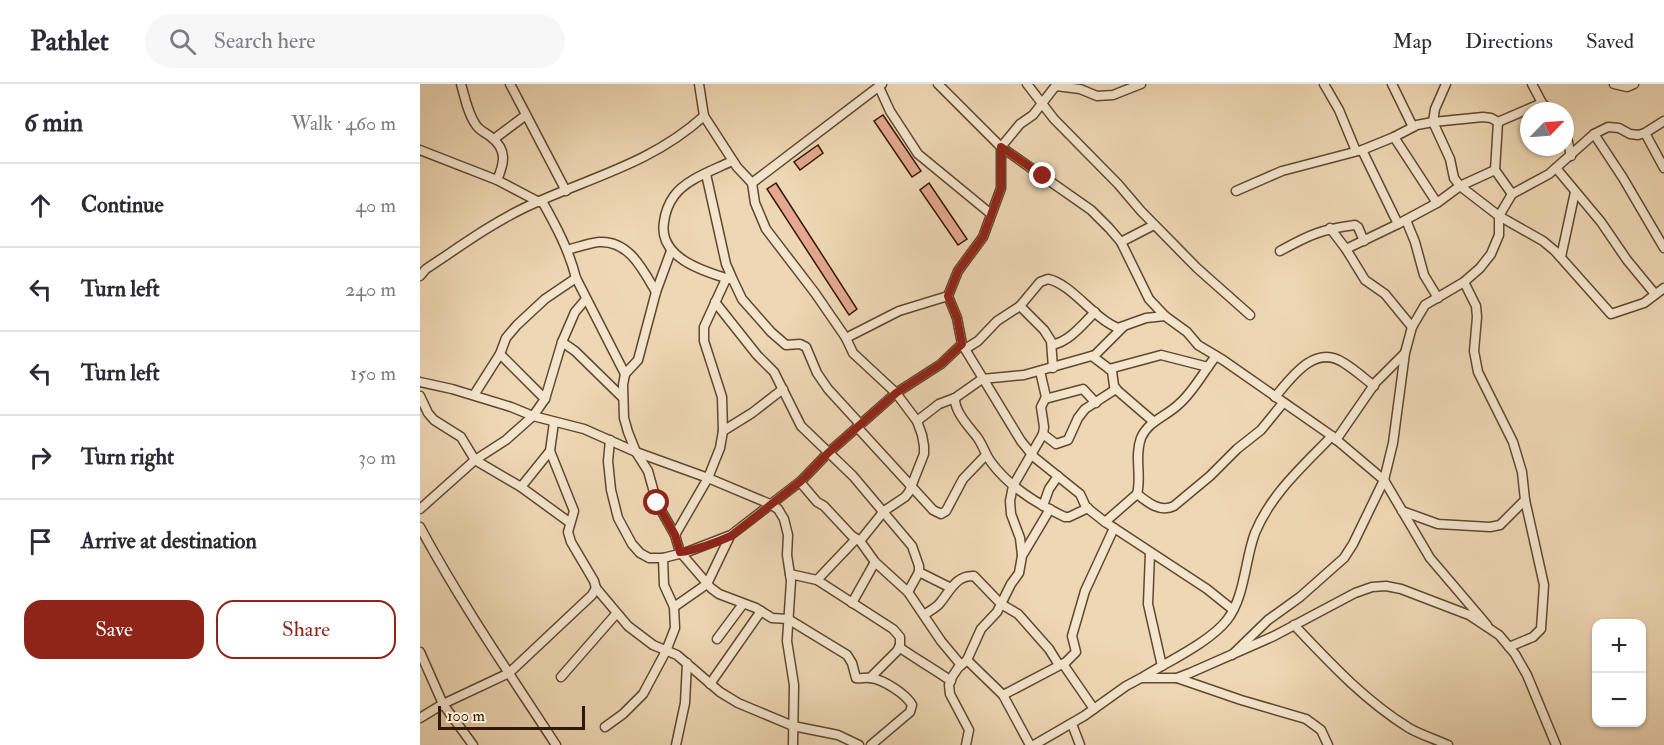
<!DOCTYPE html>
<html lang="en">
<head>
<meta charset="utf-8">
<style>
	body { margin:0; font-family:"IM FELL Double Pica",serif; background:#f7f7f7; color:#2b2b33 }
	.controls { position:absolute; right:18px; bottom:18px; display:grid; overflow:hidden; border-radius:12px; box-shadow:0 2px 4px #0004 }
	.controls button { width:54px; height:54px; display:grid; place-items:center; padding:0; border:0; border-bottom:2px solid #e1e1e2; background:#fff; color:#2b2b33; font:30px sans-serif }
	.compass { position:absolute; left:1100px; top:18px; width:54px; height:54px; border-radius:50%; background:#fff; box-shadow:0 2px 4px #0004; rotate:65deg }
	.scale { position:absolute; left:18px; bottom:15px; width:147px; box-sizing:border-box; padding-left:6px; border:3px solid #311800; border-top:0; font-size:16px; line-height:21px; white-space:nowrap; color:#311800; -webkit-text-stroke:4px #f4e5ce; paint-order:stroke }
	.stop { position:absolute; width:18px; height:18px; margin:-14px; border:4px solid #8f2418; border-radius:50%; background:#fff }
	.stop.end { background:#8f2418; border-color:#fff; box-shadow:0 2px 6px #0008 }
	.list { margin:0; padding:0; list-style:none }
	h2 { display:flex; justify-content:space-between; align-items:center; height:78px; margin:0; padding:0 24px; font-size:26px }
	h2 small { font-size:20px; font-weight:400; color:#7c7c81 }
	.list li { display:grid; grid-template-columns:39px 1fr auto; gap:18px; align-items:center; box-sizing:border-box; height:84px; padding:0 24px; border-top:2px solid #e1e1e2 }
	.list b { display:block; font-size:22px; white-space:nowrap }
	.list em { font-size:20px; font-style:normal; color:#7c7c81 }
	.actions { display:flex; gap:12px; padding:18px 24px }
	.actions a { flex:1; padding:14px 0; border:2px solid #8f2418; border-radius:18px; text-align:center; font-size:21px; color:#8f2418 }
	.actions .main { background:#8f2418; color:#fff }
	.icon { flex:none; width:33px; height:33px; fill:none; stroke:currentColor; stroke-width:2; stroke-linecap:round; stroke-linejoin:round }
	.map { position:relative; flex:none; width:1244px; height:661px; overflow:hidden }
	header { display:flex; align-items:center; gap:36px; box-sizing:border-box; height:84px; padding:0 30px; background:#fff; border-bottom:2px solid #e1e1e2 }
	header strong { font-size:28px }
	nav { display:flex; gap:33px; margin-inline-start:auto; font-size:21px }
	.search { width:420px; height:54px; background:#f7f7f7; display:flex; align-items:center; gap:15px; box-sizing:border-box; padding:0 21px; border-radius:33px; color:#7c7c81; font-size:22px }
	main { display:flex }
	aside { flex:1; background:#fff }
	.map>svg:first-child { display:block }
	.building { fill:#e4a790; stroke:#311800; stroke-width:1.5 }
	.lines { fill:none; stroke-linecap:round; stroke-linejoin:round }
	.minor-casing { stroke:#60482d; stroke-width:11 }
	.minor { stroke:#f4e5ce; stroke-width:8 }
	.route { stroke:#8f2418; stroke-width:8 }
</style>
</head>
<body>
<header>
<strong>Pathlet</strong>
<div class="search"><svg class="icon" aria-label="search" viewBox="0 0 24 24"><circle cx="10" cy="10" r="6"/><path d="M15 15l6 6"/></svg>Search here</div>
<nav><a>Map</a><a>Directions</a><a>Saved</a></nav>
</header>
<main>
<aside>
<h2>6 min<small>Walk · 460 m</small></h2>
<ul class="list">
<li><svg class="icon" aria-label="ahead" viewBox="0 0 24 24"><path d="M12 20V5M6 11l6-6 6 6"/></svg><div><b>Continue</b></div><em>40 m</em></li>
<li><svg class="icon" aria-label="left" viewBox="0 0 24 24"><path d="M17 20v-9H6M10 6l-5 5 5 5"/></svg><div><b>Turn left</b></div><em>240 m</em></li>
<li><svg class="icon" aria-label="left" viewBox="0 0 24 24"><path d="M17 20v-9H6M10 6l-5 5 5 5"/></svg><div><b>Turn left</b></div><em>150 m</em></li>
<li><svg class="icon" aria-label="right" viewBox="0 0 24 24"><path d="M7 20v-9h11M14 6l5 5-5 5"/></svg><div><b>Turn right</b></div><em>30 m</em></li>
<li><svg class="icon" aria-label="arrive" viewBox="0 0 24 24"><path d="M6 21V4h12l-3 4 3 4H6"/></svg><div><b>Arrive at destination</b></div></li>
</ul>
<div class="actions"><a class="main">Save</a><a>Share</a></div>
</aside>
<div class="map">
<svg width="1244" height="661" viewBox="0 0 1244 661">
	<rect width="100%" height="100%" fill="#eed7b4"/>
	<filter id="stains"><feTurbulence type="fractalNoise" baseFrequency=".00333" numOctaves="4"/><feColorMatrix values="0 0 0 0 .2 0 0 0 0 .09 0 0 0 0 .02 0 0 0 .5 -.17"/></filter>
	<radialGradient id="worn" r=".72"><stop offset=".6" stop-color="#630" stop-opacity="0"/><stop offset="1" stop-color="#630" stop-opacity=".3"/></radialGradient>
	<g class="building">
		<polygon points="463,31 501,87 492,93 454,37"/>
		<polygon points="398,61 403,69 380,86 374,78"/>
		<polygon points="356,99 437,225 429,231 347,105"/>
		<polygon points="509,99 547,155 538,161 500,106"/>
	</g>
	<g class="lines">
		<g class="minor-casing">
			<g id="minor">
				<path d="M41,0C45,14 48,30 56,41C60,47 66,49 71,53C88,66 84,80 77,96"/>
				<polyline points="90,0 146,107"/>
				<polyline points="279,0 284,32 317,83 332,99 335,119 346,145 395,209 426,254 433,269 476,309 497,337 502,351 504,362 504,370 489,408 485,413 464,427 440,457"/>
				<polyline points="518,0 581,63 671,126 689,144 701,158 729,215 745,232 767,248 778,261 803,276 912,352 964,396 1010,474 1067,541"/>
				<polyline points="607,0 634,35 698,100 721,127 777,184 830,231"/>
				<polyline points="637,0 613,31 600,40 581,63 581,104 563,153 538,187 528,212 537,234 542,260 601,357 614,373 660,410 666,423 685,438 787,505 812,525"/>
				<polyline points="904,0 919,26 936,67"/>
				<polyline points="972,0 993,43"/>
				<polyline points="1026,0 1015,25 1013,38 1030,75 1034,94 1040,102 1079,132 1123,157 1135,167 1191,230 1224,219 1244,204"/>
				<polyline points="1112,0 1122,19 1131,27"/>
				<polyline points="1194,0 1207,3 1214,0"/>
				<polyline points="636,2 660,5 677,12 693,11 721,0"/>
				<polyline points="459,3 470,27 498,70 571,130"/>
				<polyline points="1078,38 1075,86 1092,110"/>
				<polyline points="1145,44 1151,72"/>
				<polyline points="1225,49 1244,84"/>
				<polyline points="1174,50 1203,94 1244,164"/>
				<polyline points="974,53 1017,119"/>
				<polyline points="74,55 106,31"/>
				<polyline points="0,66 77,96 119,118"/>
				<polyline points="942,66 978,140"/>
				<polyline points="1136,84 1181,138 1207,176 1235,210"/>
				<polyline points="286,90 306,180 313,196 322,215 351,248 366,261 380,260 386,263 397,289 408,305 440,340"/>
				<polyline points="332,99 462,0"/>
				<polyline points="816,107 862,87 942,66 974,53 997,41 1013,38 1063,33 1071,34 1078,38 1122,19"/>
				<path d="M122,117C136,142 149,166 156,194L205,290"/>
				<polyline points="986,136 995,158 1004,191 1018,214"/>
				<polyline points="910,144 926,165 945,196 965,210 992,243"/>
				<polyline points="701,158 734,141"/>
				<polyline points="926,165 978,140 1017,119 1040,102 1075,86"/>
				<path d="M147,166C158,163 169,159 179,158C209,156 223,186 236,208"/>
				<path d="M251,167L236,208L218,276L205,290L203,301L204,334L208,348L216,368L228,387L237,419L255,451L260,468L291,504L299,510L336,524L352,534L368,535L427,571L432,579L436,594C441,595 445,593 451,594C464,596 486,610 492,621L490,628L451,661"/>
				<path d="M860,167C889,151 902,145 935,141L938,143L944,157"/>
				<polyline points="1141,173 1155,108"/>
				<path d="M0,192L6,185C38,164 69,141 104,124C167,94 230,81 284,32"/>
				<path d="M309,195C282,187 238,173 244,138C245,130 249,119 254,112C266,95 294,86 312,77"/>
				<polyline points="1044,198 1056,222 1057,233 1054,267 1058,288 1093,358 1102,388 1105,416 1124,501 1121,545 1113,553 1089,563"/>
				<polyline points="295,218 337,271 354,288 381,342 433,392 492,462 499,482 499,488 488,508"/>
				<polyline points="600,222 624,246 631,257 633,284"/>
				<polyline points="426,254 479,227 528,212"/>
				<polyline points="142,258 155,267 202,313"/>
				<path d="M632,261C650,257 662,241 675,228"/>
				<path d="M545,265L558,257L577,237L600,222L620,198L628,195C652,200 674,235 698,244L726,234L745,232"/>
				<polyline points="80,270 125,315"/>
				<polyline points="672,272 692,287 694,302 698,307 734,338"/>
				<polyline points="689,285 741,271 788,283"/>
				<polyline points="0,298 32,305 91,323 113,332 164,345 216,368 288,394 350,420 358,425 364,435 368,451 367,471 371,497 367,557 374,601 373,661"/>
				<polyline points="54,311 80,270 86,254 97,241 125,215 156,194"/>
				<polyline points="0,312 8,329 14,336 41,353 55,376 101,403 149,438"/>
				<path d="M855,313C871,294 895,259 924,279C934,285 944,294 954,302"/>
				<path d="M535,314C534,327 549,343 557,353C563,361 565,370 571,378C589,403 617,420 645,433H649L668,424"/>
				<polyline points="625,315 663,305 676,319"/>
				<polyline points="497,337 519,320 535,314 562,295 604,291 675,271 703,243"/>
				<polyline points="437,343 513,426 521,430 526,427 543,395 566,371"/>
				<polyline points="303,347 332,329 363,305"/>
				<polyline points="623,350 636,360 648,356 658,334 665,325 696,305"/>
				<polyline points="190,356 188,377 191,406 198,434 212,460 220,469 229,474 243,474 267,468 311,451 381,397 408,369 476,309 521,280 542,260"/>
				<polyline points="916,356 956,298 984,270"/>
				<polyline points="380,398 397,418 404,422 432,452 440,457 455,478 488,508 521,557 541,581"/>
				<polyline points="101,403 130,367"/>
				<path d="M717,410C727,418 740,429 754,422L790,392L817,365L841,346L863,319"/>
				<polyline points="623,422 629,405 638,392"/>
				<polyline points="0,425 55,376 86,356 113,332 125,315 142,258 155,228 166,215"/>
				<polyline points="982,427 1018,440 1070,443 1080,441 1105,416"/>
				<path d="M685,438L717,410C722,392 714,373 721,354C728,337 747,332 759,320C774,307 784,287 796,272"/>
				<path d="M0,443C41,519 89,589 136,661"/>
				<polyline points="255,451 288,394 300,364 303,347 302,313 284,257 284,243 306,195"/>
				<polyline points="730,469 728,520 742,582"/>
				<polyline points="602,471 600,454 591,430 590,417 593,402 623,350 624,343 621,323 626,313 620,287"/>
				<polyline points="499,488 529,503"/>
				<polyline points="370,490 397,496 473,545 480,553 480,562 477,567 450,594"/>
				<polyline points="397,496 436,455"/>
				<polyline points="176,504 208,542 233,561 257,571 300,608 318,619 373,642 418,651 439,661"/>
				<polyline points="432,519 455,478"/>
				<polyline points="254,523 287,500 310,452"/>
				<path d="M504,531C509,527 516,524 520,519C530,507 536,491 554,492L581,520L598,530L629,565L639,581"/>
				<path d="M874,541C910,579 944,616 989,644C1001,651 1015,655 1028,661"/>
				<polyline points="297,555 323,520"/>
				<path d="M479,563C496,575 514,585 531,597"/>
				<polyline points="0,568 23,620 53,661"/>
				<polyline points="812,571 848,536 880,513 924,474 933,460 964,396 973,359 985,269 992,243 1005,221 1044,198 1060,184 1071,170 1079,151 1079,132 1092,110 1129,90 1174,50 1188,43 1199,44 1210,50 1218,51 1225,49 1244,37"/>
				<polyline points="547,576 583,611 610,661"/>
				<polyline points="643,580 674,625"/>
				<polyline points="141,593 196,530"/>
				<path d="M723,593C747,578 790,558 807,536C825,513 825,475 835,449C851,410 883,382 912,352"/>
				<polyline points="757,594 821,616 886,635 901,646 908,661"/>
				<polyline points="290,600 341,527"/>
				<polyline points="583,611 646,578 656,568 652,552 665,507 694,444"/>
				<polyline points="0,634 23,620 89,589 172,511 176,504 174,497 151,458 148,448 154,427 130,367 134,338"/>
				<polyline points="652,640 660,661"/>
				<polyline points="185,643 203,630 223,610 246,567 255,544 254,523 244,501 243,474"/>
				<polyline points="256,661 265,619 267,579"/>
				<polyline points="546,661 549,646 530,610 529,601 532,593 538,584 547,576 561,545 577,528 591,500 599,489 602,472 630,425"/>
				<polyline points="614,661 664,632 706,602 721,594 757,594 770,589 854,552 935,509 952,503 966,502 981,505 1049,531 1079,551 1095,570 1107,591 1136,661"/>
			</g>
		</g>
		<use href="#minor" class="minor"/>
	</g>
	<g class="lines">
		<path class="route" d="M237,419L255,451L260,468C273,467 298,458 311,452L381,397L408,369L476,309L521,280L542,260L537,234L528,212L538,187L563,153L581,104V63L623,92"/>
	</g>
	<rect width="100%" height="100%" filter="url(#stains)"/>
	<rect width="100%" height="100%" fill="url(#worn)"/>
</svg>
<div class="controls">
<button>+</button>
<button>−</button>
</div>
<svg class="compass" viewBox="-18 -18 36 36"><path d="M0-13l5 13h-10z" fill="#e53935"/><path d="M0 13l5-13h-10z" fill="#7c7c81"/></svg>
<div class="scale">100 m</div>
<div class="stop" style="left:237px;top:419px"></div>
<div class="stop end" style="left:623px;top:92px"></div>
</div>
</main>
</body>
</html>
